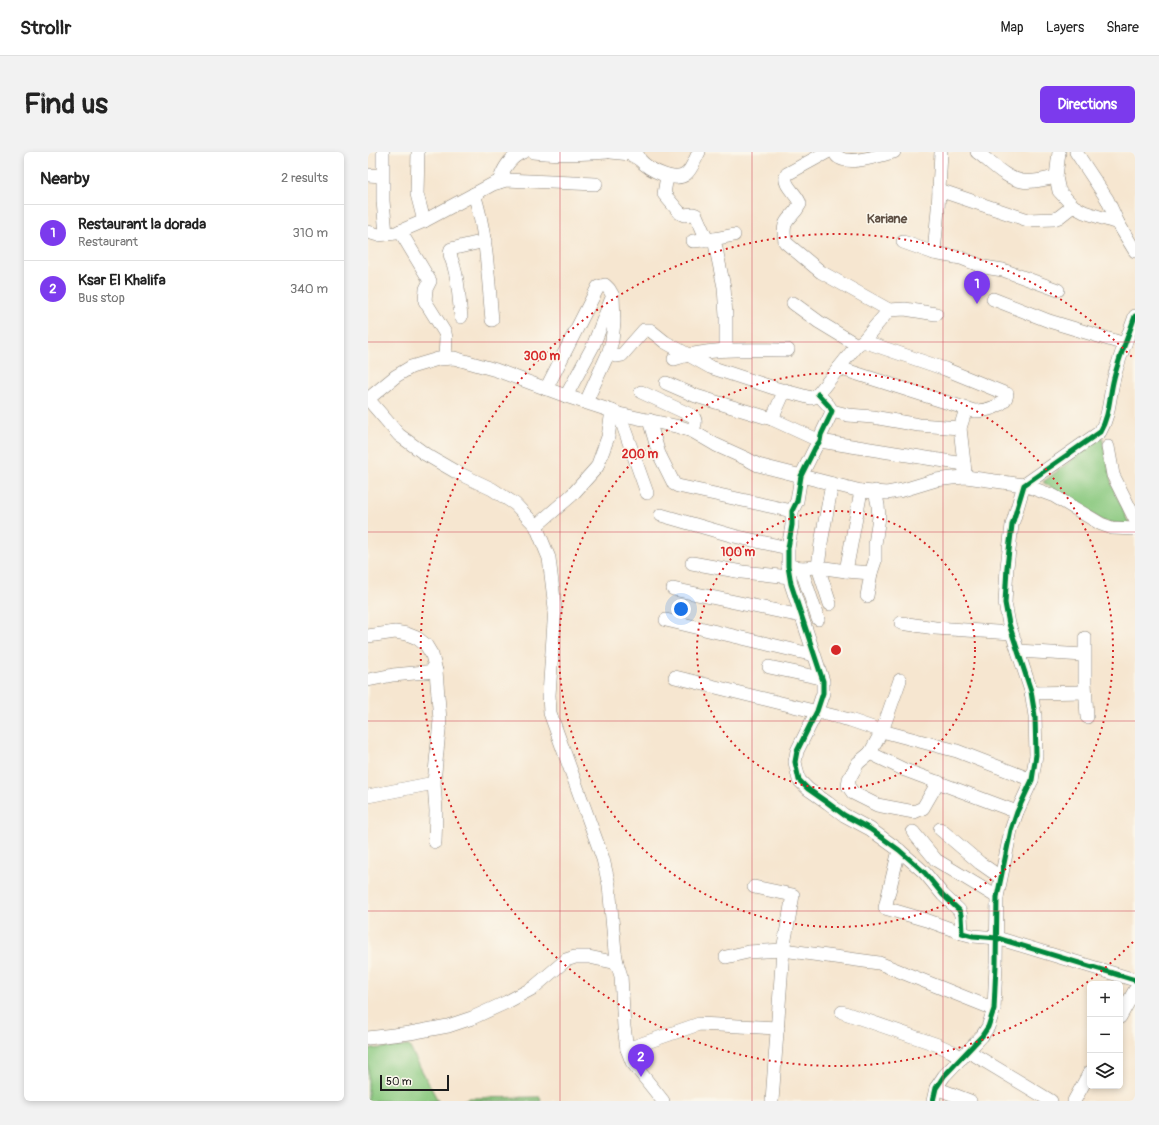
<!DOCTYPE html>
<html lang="en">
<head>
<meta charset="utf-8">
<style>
	body { margin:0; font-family:Pangolin,sans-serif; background:#f2f2f2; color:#222 }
	.controls { position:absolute; right:12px; bottom:12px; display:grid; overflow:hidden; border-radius:6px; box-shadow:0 2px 6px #0003 }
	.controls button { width:36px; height:36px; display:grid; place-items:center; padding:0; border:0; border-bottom:1px solid #e0e0e0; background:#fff; color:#222; font:20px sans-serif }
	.scale { position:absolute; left:12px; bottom:10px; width:69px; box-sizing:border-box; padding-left:4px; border:2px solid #1c1c1c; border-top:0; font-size:11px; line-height:14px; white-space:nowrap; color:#1c1c1c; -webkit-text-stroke:3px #fbf7ec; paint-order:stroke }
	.you { position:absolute; left:313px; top:457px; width:14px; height:14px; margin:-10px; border:3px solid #fff; border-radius:50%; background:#1a73e8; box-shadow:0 0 0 6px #1a73e833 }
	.badge { display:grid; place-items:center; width:26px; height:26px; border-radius:50%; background:#7c3aed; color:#fff; font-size:13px; font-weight:700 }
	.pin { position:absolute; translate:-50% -33px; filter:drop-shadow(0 1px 2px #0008) }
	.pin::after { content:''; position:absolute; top:21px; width:14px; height:12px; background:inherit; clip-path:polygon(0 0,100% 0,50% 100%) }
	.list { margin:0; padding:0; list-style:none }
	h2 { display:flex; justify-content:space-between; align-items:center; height:52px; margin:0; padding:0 16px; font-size:17px }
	h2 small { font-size:13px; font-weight:400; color:#767676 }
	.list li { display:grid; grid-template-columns:26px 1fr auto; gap:12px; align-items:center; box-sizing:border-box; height:56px; padding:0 16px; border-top:1px solid #e0e0e0 }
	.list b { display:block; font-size:15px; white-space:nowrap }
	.list p { margin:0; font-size:13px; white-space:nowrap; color:#767676 }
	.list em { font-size:13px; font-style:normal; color:#767676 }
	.icon { flex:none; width:22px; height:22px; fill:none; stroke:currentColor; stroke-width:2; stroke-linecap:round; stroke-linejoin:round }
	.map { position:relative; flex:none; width:767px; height:949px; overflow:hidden; border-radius:6px }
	header { display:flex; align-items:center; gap:24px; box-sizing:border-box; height:56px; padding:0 20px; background:#fff; border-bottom:1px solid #e0e0e0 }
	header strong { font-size:19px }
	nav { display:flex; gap:22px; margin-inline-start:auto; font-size:14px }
	.intro { display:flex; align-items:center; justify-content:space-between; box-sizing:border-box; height:96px; padding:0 24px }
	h1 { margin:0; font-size:28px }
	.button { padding:10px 18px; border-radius:6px; background:#7c3aed; color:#fff; font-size:14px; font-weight:700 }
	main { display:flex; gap:24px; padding:0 24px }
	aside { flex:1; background:#fff; border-radius:6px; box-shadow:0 2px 6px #0003 }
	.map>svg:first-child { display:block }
	.green { fill:#8bc980; stroke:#54724e }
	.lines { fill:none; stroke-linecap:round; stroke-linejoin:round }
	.minor-casing { stroke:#898176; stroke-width:14 }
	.minor { stroke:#fff; stroke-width:13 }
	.cycleway-casing { stroke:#fbf7ec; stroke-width:8 }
	.cycleway { stroke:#00873e; stroke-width:5 }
	.grid { fill:none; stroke:#d1495b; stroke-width:1; stroke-opacity:0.55 }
	.ring { fill:none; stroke:#d62828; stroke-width:2; stroke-dasharray:2 4 }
	.labels { text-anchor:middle; stroke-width:3; stroke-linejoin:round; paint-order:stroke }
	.neighbourhood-label { font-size:13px; font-weight:bold; fill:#5e4f43; stroke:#fbf7ec }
	.centre { fill:#d62828; stroke:#fbf7ec; stroke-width:2 }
	.ring-label { font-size:12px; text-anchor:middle; font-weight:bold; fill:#d62828; stroke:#fbf7ec; stroke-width:3; stroke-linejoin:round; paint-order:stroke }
</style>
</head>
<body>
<header>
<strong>Strollr</strong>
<nav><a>Map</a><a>Layers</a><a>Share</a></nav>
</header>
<div class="intro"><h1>Find us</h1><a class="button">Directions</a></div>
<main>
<aside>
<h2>Nearby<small>2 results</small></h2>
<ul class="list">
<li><span class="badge">1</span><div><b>Restaurant la dorada</b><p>Restaurant</p></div><em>310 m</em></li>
<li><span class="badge">2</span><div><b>Ksar El Khalifa</b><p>Bus stop</p></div><em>340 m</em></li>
</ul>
</aside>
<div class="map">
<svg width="767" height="949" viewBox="0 0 767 949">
	<rect width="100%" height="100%" fill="#fbf7ec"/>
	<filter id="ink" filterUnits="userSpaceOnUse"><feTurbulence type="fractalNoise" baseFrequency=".025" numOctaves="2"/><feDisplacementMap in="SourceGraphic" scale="8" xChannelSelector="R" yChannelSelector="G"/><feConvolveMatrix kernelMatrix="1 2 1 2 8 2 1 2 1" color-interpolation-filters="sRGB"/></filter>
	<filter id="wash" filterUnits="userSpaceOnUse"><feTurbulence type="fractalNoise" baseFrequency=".012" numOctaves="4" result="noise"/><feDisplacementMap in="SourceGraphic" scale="16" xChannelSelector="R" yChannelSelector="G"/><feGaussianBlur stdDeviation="0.9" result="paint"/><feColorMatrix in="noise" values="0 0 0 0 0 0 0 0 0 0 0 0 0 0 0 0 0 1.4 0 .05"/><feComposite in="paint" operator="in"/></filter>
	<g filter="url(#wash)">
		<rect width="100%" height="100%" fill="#f6e6d0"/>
		<g class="green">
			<polygon points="734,285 744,333 762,374 735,369 675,330"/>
			<polygon points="41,894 70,949 0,949 0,897"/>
			<polygon points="172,945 173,949 93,949 101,946"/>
		</g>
	</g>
	<g filter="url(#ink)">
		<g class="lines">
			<g class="minor-casing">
				<g id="minor">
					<polyline points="15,0 15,49 18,82"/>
					<polyline points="50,0 49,42 56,69"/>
					<path d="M165,0C190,3 214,2 239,0"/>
					<polyline points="243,0 262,2 271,7"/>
					<path d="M268,0C270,3 271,6 272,8C281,18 307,31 318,22C324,17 327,7 331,0"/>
					<path d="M459,0L419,22C413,33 430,42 432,52C423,70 413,64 417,90L453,120L521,158L537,157L568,162"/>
					<path d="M467,0C467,1 469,5 470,5C482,14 512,3 526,0"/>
					<path d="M609,0C623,10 636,26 654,29C665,31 677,27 688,25"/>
					<polyline points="691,0 688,25 691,39 705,54 716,60 750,71"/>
					<polyline points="708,0 739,47 750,71 767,99"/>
					<polyline points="0,23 14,24"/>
					<polyline points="299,24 296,42 312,61 316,63 325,62 328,63 339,88"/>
					<path d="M131,30C135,17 142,5 155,0"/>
					<polyline points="571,38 660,68 686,67 691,65 705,54"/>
					<path d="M106,42C119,82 120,126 124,168"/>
					<polyline points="32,79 62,129 58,137 57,149 77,181 78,186 77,206"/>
					<polyline points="0,80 10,83 28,81 56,69 125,32 138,28 228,32"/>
					<polyline points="346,87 356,135 358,164 358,198"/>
					<polyline points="325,89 346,87 366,83"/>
					<polyline points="535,90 566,101 593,106 616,115 635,118 690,138"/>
					<polyline points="566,101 570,57 573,0"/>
					<polyline points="625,147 681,169 757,192"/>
					<polyline points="425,151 451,170 489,193"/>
					<path d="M93,165C91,149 91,131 86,115C85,109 80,103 83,97L117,89"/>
					<polyline points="240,202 248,204 254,203 276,178 282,178 297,190 342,215 406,236 443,246 446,245 450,242 489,193 495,189 521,158"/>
					<path d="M306,207C342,195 382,198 420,198"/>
					<path d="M471,216L606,259C617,259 637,255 639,242L636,241L577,217L495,189"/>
					<polyline points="298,231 328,244 404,267 452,289 596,312"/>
					<polyline points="178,237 230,135 237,133 241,137 245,144 246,170 244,189 240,202 218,250"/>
					<path d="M273,240L325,264C329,270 327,273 324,279"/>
					<polyline points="450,242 461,254 464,259 462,264 453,283 452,289 447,296 433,324 429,349 424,359 424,373 420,396 420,414 423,432 455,529 455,541 449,559 429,599 427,610 431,628 440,637 460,651 476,663 502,677 531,698 557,721 575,743 591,758 593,763 594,781 605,784 629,786 767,828"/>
					<polyline points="198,244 225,194 243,148"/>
					<polyline points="0,247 28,224 43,215 70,207 86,206 128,218 198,244 244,259 251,262 312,275 324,279 348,293 379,307 390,313 493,339 519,341 535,338 568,328 584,326 598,325 656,333 686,344 733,372 744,376 767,377"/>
					<polyline points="0,247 31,283 57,302 88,320 124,337 147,352 168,374 181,406 187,456 181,543 182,561 235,707 241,733 247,800 249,811 253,824 256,875 259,897 264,910 295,949"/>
					<polyline points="464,259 480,263 505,265 551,273 592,276"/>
					<polyline points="251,262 279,341"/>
					<polyline points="404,267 417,238"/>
					<polyline points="281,268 291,302 306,332 310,334 424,359"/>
					<polyline points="740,295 745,323 767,367"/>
					<polyline points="597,320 592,276 598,257"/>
					<polyline points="293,363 366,384 420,396"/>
					<polyline points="168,374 204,343 229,315 240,285 244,259"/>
					<polyline points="324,411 374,420 422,425"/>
					<polyline points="420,414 433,416 450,415 478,419 503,421"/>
					<polyline points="433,416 450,467"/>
					<polyline points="478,419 493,339"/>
					<polyline points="305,437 433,464"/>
					<polyline points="499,444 503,421 507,409 507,392 511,365 510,353 507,339"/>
					<polyline points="462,452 450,415 453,391 464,332"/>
					<polyline points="298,468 446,503"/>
					<polyline points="533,471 567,476 644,481"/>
					<polyline points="0,484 27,480 39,482 49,486 58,493 64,503 68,519 72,568 66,631 68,659 67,690"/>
					<polyline points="717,486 717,531 719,565"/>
					<polyline points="650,499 716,503"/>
					<polyline points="401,515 453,526"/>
					<polyline points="307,525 482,568 514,579 589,599 664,628"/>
					<polyline points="0,528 25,523 68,519"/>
					<polyline points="532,528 514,579 502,601 490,611 481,627 480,634 485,641 509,653 546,660 555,656 570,630"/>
					<polyline points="663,541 717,540"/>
					<polyline points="502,601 537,618 649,660"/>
					<polyline points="0,644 66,631"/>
					<polyline points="572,677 612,711 632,725"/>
					<polyline points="545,680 568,708 629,745"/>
					<polyline points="531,698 517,756 558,768 594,781"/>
					<polyline points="386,735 425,743 415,798 404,949"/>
					<polyline points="358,805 380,800 415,798 511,811 626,857"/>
					<polyline points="474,860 570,893 583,899 594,906"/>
					<polyline points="752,865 767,838"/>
					<polyline points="0,886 42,881 80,874 104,866 139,850 165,836 198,808 207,805 221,805 249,811"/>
					<polyline points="259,897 331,872 410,876"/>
					<polyline points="600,899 683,949"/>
					<polyline points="568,936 602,949"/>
					<path d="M565,949L568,936L576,924L614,884L620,875L626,857L628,813L629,745L643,678L649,660L664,628L668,603L667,564L663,539L641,472L637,451L639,415L644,373L656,333L732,280C742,263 741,245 746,226C751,205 760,185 767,164"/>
					<polyline points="706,949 722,920"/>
				</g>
			</g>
			<use href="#minor" class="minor"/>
			<g class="cycleway-casing">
				<g id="cycleway">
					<polyline points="450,242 461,254 464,259 462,264 453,283 452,289 447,296 433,324 429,349 424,359 424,373 420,396 420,414 423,432 455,529 455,541 449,559 429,599 427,610 431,628 440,637 460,651 476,663 502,677 531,698 557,721 575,743 591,758 593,763 594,781 605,784 629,786 767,828"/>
					<path d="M565,949L568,936L576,924L614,884L620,875L626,857L628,813L629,745L643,678L649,660L664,628L668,603L667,564L663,539L641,472L637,451L639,415L644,373L656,333L732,280C742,263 741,245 746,226C751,205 760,185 767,164"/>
				</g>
			</g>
			<use href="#cycleway" class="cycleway"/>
		</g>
	</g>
	<path class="grid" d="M192,0V949M384,0V949M575,0V949M0,190H767M0,380H767M0,569H767M0,759H767"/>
	<g class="ring">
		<circle cx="468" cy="498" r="139"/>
		<circle cx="468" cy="498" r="277"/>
		<path d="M765 790A416 416 0 1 1 765 206"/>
	</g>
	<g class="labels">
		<g class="neighbourhood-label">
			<text x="519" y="71">Kariane</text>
		</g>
	</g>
	<circle cx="468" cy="498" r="6" class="centre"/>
	<g class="ring-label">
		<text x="174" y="208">300 m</text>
		<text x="272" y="306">200 m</text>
		<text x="370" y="404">100 m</text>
	</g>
</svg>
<div class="controls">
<button>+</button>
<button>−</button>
<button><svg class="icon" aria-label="layers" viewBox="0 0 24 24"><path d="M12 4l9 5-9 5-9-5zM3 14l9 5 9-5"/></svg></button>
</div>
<div class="scale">50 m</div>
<div class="you"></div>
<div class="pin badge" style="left:609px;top:152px">1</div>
<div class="pin badge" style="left:273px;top:925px">2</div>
</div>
</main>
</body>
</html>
